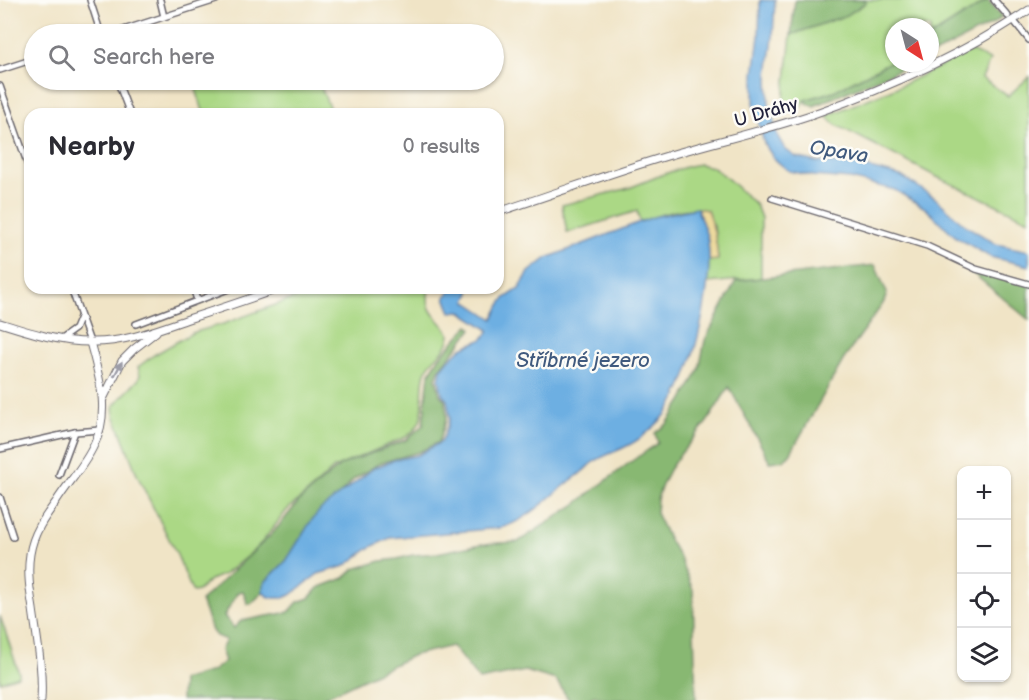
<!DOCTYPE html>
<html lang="en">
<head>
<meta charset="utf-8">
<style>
	body { margin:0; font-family:"Balsamiq Sans",sans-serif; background:#f7f7f7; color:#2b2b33 }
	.controls { position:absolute; right:18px; bottom:18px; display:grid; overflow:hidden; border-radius:12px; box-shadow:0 2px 4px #0004 }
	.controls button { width:54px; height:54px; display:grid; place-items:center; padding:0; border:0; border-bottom:2px solid #e1e1e2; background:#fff; color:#2b2b33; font:30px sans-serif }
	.compass { position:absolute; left:885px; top:18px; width:54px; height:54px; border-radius:50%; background:#fff; box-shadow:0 2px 4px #0004; rotate:144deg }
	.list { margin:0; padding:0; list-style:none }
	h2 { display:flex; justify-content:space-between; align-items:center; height:78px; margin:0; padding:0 24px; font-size:26px }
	h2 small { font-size:20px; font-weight:400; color:#7c7c81 }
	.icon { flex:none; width:33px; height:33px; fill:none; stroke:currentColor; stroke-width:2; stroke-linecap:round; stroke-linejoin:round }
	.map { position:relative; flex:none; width:1029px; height:700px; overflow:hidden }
	.search { position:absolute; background:#fff; box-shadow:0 2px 4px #0004; left:24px; top:24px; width:480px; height:66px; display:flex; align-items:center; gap:15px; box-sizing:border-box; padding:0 21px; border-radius:33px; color:#7c7c81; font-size:22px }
	.panel { position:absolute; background:#fff; box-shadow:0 2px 4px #0004; left:24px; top:108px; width:480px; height:186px; border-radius:18px }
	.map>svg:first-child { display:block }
	.green { fill:#abd885; stroke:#667d60; stroke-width:1.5 }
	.forest { fill:#88b872; stroke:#556d56; stroke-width:1.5 }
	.sand { fill:#eeda9e; stroke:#887e6c; stroke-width:1.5 }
	.water { fill:#6dafe2; stroke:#48688e; stroke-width:1.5 }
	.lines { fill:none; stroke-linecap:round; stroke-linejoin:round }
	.minor-casing { stroke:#6a666c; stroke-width:8 }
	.tertiary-casing { stroke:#6a666c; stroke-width:9 }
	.minor { stroke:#fff; stroke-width:5 }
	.tertiary { stroke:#fff; stroke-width:7 }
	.oneway { fill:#9c9ca7 }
	.labels { text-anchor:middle; stroke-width:5; stroke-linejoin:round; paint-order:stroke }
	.street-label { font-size:18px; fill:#22223b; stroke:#fdfcf7 }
	.water-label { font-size:20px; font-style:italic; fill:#405a7e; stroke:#fdfcf7 }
</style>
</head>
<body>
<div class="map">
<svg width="1029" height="700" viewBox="0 0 1029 700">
	<rect width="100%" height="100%" fill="#fdfcf7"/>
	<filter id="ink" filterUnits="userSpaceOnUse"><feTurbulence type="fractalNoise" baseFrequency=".0167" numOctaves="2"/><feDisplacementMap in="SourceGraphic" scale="12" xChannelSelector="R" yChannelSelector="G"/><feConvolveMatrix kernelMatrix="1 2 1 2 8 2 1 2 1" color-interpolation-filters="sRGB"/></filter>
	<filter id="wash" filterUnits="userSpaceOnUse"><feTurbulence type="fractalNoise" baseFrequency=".008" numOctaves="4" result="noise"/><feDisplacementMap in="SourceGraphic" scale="24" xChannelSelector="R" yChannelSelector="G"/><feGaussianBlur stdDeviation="1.35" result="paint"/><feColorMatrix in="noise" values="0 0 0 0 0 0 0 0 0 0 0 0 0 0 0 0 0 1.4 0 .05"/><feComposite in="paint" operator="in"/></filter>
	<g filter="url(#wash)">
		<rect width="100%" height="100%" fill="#f0e4c6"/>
		<g class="green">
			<polygon points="865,0 988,0 930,37 930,27 894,27 894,60 832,92 805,100 801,107 783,113 783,107 791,35 847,15 866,3"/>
			<polygon points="971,51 990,60 982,78 1008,96 1029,77 1029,220 937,177 836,125 826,116 900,86"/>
			<polygon points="193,80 318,80 332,114 204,114"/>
			<path d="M700,164L712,167L727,178L756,205L761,218V278L708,283L709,261L718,259L714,226L706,210C685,206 660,214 640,222L637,211L567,233L562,205L629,188L664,174L689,166Z"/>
			<path d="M322,288H429C424,316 439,315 450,335C449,339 448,345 445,348C439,356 428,363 425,373C417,400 433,418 406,437L334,468L314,487L287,510L263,541L252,552L225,574L210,580L198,591L194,592L192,591L177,555L138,477L114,415L113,408L115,404L138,380L140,375L138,367L154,355L192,333L223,324Z"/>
			<polygon points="0,616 19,673 18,676 0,682"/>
		</g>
		<g class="forest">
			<polygon points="795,0 865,0 866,2 847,15 791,35"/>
			<polygon points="988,0 1002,16 996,22 930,56 930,37"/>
			<polygon points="894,60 894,63 915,63 814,106 808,104 805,100 832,92"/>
			<polygon points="875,265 887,293 884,302 844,359 790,454 784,460 770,462 729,387 707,422 678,457 669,470 662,485 657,499 656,513 669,540 680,558 693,590 696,700 608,700 594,696 587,700 569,700 556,680 525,671 479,680 452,646 414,655 319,700 181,700 182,680 212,671 225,661 221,650 226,640 216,636 212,631 201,601 272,534 300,500 341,465 406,440 423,425 429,374 439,358 469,325 472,329 439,370 436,378 440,395 445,400 447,417 439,442 419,452 380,463 354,479 306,531 286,561 265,582 263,587 263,592 251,604 247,604 246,599 243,591 238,592 224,616 234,628 241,621 289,612 298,602 309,598 318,588 344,578 354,569 381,561 397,559 413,555 437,553 482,544 518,542 573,506 629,463 658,443 655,433 667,424 682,401 699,370 705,340 736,281"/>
			<polygon points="969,270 1029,285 1029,320"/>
		</g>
		<path class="sand" d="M697,208L707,210C714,226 717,242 718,260L709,261L708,239Z"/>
		<g class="water">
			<polygon points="760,0 775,0 773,37 768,75 769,104 778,137 785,149 796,157 816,162 854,164 901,176 934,197 965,225 996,244 1029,251 1029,266 990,257 956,237 925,208 895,190 851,179 813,176 789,171 774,159 764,143 754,106 754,74 759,36"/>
			<path d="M697,208C700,219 707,231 708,242C714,286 692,387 661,420C651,430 639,441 625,447C615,452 602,456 592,463C589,465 586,469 582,472C578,476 572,479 568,483C546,500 527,521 500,528L390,538L371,547L345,566L318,574L291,595L283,598H273L267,596L263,592V587L265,582L286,561L311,521L321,509L374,468L394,460L418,455L441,442L444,436L450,418L447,400L442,394L439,379L441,370L449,360L462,348L483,339L489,330L460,311L451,312L448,305L445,297L452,289L468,288L470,293L466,301L493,319L500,305L505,298L519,289L529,272L547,258L653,217Z"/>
		</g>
	</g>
	<g filter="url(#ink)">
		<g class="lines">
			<g class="minor-casing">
				<g id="minor">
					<polyline points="90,0 101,34"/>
					<polyline points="160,0 164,17"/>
					<polyline points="994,0 1008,16"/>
					<polyline points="1014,21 1029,40"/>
					<polyline points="111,34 216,0"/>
					<polyline points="0,70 34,59"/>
					<polyline points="117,80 130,114"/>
					<polyline points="0,86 30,171"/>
					<polyline points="772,198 927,246 976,269 1029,284"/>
					<polyline points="71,288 90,342"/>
					<polyline points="193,288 197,300"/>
					<polyline points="136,324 231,288"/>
					<polyline points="61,339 75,329 80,317"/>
					<polyline points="0,449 75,432 100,430"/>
					<polyline points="59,475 75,432"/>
					<polyline points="0,497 13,537"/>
				</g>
			</g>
			<g class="tertiary-casing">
				<g id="tertiary">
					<path d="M498,212C554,194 610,173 667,156C716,141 768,130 816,113C890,87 963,54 1029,10"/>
					<path d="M0,323C29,332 59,342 90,342C124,343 156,330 188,319C219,309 249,299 280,288"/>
					<polyline points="103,399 122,361 134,349 156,332"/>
					<path d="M41,700C43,669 37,639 33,609C30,591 27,572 30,554C33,534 44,518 56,502C68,483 85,465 94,445C111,412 99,376 90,342"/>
				</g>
			</g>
			<use href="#minor" class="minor"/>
			<use href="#tertiary" class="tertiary"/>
		</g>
		<defs><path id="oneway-solid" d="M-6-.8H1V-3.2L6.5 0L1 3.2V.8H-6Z" transform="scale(1.5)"/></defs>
		<use class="oneway" href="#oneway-solid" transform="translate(118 369) rotate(-62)"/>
	</g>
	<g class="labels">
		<g class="street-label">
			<text transform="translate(766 112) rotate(-16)" y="6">U Dráhy</text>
		</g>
		<g class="water-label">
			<text transform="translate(839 151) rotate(9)" y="7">Opava</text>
			<text x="583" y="367">Stříbrné jezero</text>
		</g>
	</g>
</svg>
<div class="controls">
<button>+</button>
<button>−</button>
<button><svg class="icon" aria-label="locate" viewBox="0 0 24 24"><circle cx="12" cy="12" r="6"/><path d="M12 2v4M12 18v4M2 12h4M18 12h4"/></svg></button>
<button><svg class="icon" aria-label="layers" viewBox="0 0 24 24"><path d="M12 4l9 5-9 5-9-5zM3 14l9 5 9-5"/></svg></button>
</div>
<svg class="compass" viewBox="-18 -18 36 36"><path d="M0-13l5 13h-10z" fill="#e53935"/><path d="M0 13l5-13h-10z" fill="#7c7c81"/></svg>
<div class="search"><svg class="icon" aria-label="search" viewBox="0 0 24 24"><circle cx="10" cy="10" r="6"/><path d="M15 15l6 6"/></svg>Search here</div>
<section class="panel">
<h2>Nearby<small>0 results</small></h2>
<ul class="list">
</ul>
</section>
</div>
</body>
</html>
